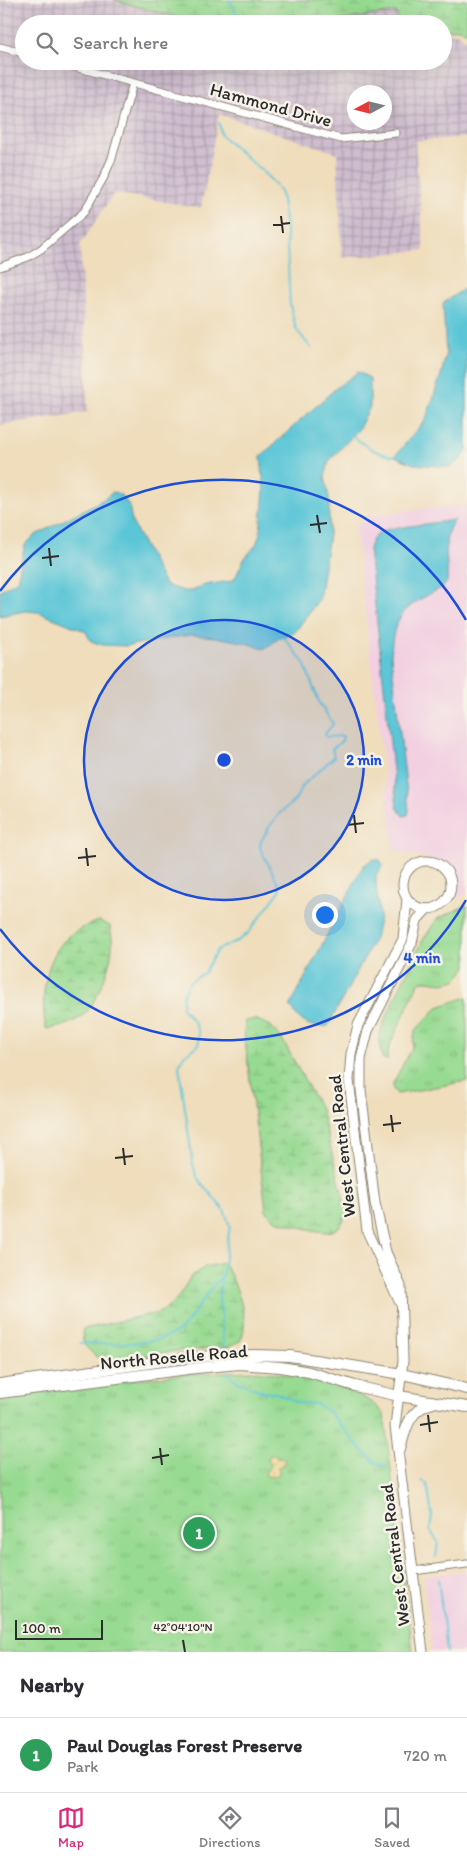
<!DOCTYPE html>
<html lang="en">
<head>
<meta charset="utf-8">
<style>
	body { margin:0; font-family:Itim,sans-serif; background:#f7f7f7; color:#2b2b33 }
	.compass { position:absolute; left:347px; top:85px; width:45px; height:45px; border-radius:50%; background:#fff; box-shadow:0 5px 20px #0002; rotate:263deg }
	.scale { position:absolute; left:15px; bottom:12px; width:88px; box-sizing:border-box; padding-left:5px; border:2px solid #2b2b2b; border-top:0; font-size:14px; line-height:18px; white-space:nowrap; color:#2b2b2b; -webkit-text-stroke:4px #f7f3e8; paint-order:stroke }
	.you { position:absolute; left:324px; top:914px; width:18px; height:18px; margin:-12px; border:4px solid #fff; border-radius:50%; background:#1a73e8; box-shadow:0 0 0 8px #1a73e833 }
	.badge { display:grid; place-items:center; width:32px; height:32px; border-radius:50%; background:#db2777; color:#fff; font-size:16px; font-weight:700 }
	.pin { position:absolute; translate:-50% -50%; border:2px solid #fff; box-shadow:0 1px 5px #0006 }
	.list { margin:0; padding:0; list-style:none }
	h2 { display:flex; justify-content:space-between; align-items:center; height:65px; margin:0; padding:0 20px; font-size:21px }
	h2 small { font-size:16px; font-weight:400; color:#7c7c81 }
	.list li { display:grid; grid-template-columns:32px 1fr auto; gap:15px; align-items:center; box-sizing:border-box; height:75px; padding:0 20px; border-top:1px solid #e1e1e2 }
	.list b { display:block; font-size:19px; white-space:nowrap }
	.list p { margin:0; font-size:16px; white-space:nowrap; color:#7c7c81 }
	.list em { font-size:16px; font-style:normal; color:#7c7c81 }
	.icon { flex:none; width:28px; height:28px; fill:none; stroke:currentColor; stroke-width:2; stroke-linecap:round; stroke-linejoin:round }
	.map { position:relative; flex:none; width:467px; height:1652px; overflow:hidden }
	.search { position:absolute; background:#fff; box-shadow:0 5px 20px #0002; left:15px; right:15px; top:15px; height:55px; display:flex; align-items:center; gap:12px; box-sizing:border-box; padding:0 18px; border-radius:28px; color:#7c7c81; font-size:19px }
	.sheet { height:140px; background:#fff }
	nav { display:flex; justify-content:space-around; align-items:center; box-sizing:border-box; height:70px; border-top:1px solid #e1e1e2; background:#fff; font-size:14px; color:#7c7c81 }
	nav a { display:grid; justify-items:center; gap:2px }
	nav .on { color:#db2777 }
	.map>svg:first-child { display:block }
	.built { fill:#f2cfe1 }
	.industrial { fill:url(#industrial-grid); fill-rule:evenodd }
	.grass { fill:url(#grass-tufts); stroke:#61825e }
	.wetland { fill:url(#wetland-marsh); stroke:#61825e }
	.sand { fill:url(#sand-dots); stroke:#8c8264 }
	.water { fill:#5cc6d7; stroke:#447881 }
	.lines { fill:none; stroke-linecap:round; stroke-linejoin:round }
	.stream { stroke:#5cc6d7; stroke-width:2 }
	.minor-casing { stroke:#8d8473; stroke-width:9 }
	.tertiary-casing { stroke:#8d8473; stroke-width:11 }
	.secondary-casing { stroke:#8d8473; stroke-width:12 }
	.minor { stroke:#fff; stroke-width:7 }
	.tertiary { stroke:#fff; stroke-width:9 }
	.secondary { stroke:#fff; stroke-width:10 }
	.ticks { fill:none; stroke:#2b2b2b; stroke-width:2 }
	.ring { fill:none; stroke:#1d4ed8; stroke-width:2.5 }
	.labels { text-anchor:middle; stroke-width:5; stroke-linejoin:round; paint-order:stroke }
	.street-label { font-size:18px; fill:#2b2b2b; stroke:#f7f3e8 }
	.ticks-label { font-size:12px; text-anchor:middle; fill:#2b2b2b; stroke:#f7f3e8; stroke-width:5; stroke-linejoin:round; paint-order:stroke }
	.centre { fill:#1d4ed8; stroke:#f7f3e8; stroke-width:2.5 }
	.ring-label { font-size:15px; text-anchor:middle; font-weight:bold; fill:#1d4ed8; stroke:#f7f3e8; stroke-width:5; stroke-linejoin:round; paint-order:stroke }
</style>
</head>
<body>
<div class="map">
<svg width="467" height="1652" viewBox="0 0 467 1652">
	<defs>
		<pattern id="industrial-grid" width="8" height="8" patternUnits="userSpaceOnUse" patternTransform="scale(1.25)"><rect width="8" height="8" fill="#cfbdcf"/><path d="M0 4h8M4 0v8" fill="none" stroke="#a89aa8"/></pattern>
		<pattern id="grass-tufts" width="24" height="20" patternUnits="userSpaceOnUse" patternTransform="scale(1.25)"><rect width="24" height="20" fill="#97da91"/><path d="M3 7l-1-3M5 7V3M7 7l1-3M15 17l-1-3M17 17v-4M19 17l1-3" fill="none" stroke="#82bb7d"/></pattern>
		<pattern id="wetland-marsh" width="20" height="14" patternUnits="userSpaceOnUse" patternTransform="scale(1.25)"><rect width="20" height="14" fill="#97da91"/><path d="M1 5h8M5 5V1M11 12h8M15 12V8" fill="none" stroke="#82bb7d"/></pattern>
		<pattern id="sand-dots" width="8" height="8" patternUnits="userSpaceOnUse" patternTransform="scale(1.25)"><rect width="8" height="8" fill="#eeda9e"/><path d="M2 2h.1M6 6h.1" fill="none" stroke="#cb8" stroke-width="1.8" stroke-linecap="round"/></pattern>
	</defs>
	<rect width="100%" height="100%" fill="#f7f3e8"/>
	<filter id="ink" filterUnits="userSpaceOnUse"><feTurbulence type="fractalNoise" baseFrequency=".02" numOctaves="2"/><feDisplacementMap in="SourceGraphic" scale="10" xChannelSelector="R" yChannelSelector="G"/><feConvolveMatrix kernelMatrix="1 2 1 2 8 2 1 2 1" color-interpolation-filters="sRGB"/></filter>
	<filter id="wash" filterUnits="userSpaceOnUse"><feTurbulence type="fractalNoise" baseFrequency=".0096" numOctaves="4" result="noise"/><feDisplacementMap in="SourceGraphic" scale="20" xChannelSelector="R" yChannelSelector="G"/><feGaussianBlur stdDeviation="1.12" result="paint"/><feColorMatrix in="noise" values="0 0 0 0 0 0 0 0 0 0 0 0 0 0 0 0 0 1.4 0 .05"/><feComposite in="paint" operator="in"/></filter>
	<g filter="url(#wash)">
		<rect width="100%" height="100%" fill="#efddbb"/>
		<g class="built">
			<polygon points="467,505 467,893 455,899 452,874 448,865 436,860 394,850 355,527 368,516 429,508"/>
			<polygon points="467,1571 467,1652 432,1652 424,1576"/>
		</g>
		<g class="industrial">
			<path d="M0,0H114L201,24H24V61H443V35L457,33L467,42V137L415,141L424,250L342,258L337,153L219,114L201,208L114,193L80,245L88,412L0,425ZM354,92H384V122H354Z"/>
			<polygon points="397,12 397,24 315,24"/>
		</g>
		<g class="grass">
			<polygon points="467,905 467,966 456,980 444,983 426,981 419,982 389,1047 387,1060 382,1058 379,1036 390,1008 423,940 437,919"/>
			<polygon points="467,997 467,1081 397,1094 393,1089 393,1083 412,1048 415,1031 438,1007"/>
			<path d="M255,1371C294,1375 358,1383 384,1414L413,1652H0V1397C85,1386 170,1372 255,1371Z"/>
		</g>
		<g class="wetland">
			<polygon points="114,0 467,0 467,32 460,28 443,30 443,24 400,24 396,12 315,24 201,24"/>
			<path d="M99,921L110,926C111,932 113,939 112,946C112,963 96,1007 81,1017C71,1024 60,1027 48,1029L46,1028C40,1001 44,964 63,942C71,932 87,925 99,921Z"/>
			<path d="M255,1019L271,1026L282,1039L321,1110L347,1212C344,1222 339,1231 327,1232C320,1233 279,1222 274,1219C271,1217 268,1213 266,1210L244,1032L245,1021Z"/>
			<path d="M224,1263C235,1281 252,1321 240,1341L228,1347L178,1351L102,1361C91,1352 79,1345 83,1329L161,1312L169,1307L179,1296L191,1276L205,1267Z"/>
		</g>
		<polygon class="sand" points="270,1455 274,1455 278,1458 283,1458 286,1463 278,1467 279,1472 278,1475 268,1477 265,1473 271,1466 268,1460"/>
		<g class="water">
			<polygon points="467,287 467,452 461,459 451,467 413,464 395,456 426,419 441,375 446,355 443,303"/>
			<polygon points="358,372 370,378 370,407 358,430 329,461 325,477 329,497 329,535 319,599 295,632 281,637 264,649 246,643 215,637 190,635 126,646 102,645 91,641 85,631 38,612 25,611 0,616 0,590 17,581 25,545 34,536 104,499 113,492 120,494 129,505 132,522 165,585 184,591 192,591 204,585 231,581 235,578 244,559 256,545 260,533 264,490 261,456 336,388"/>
			<path d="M455,520C440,535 449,562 447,582L443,587C407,606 392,612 391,657L409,810L408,815L403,816L397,807L369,549C372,537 377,533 388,529Z"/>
			<path d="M373,859L380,860L383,865L376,876V886L380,916L375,938L328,1026C308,1028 301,1023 290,1006L363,866Z"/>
		</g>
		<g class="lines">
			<g class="stream">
				<polyline points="229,0 235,10 238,24"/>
				<polyline points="219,123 221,135 261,170 275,184 281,194 286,228 290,305 296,329 311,348"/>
				<path d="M352,436C365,445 379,456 395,456"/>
				<path d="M80,1343C109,1343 164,1348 185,1325C198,1310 206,1292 220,1278"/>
				<path d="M224,1350L219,1296L230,1226L224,1210L198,1179L193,1165L179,1066L184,1055L198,1046C202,1029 193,1020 182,1008L183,995L189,982L204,973L217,950L239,940L248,933L279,892L280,887L260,848L261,841L270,826L280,813L295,800L303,785L334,757L332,749L342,741L343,736L327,737L325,734L333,724L319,702L304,663L283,636"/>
				<polyline points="228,1371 229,1375 238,1382 264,1392 276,1393 300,1403 317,1404 329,1412 361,1449 375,1462 387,1467"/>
				<polyline points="422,1481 427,1484 432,1515 430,1530 438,1542 436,1557"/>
				<polyline points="438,1578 447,1652"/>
			</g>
		</g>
	</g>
	<g filter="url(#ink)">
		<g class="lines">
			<g class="minor-casing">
				<g id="minor">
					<polyline points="0,47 24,53"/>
					<polyline points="53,61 341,139 396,133"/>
					<polyline points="0,267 28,257 41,249 84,212 104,177 112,158 133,83"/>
					<polyline points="413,1571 467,1564"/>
				</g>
			</g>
			<g class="tertiary-casing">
				<g id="tertiary">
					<circle cx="427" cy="885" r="24"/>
					<polyline points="400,1303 367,1231 349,1080 351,1054 358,1025 403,939 407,899"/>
					<polyline points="423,1652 395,1426 403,1361 401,1286 386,1252 375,1203 361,1090 361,1059 368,1031 412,943 417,920 427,909"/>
				</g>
			</g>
			<g class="secondary-casing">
				<g id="secondary">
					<polyline points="0,1384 192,1357 254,1355 290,1356 402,1374 467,1389"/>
					<polyline points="0,1393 196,1368 239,1364 281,1367 309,1372 355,1386 399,1396 467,1407"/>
					<path d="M399,1452C406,1430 407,1410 433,1403"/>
				</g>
			</g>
			<use href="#minor" class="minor"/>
			<use href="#tertiary" class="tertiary"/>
			<use href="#secondary" class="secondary"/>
		</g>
	</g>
	<path class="ticks" d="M281,216L283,233M273,225L290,223M317,515L320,533M310,525L327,523M49,548L51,566M42,558L59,556M354,815L356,833M347,825L364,823M86,848L88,866M78,858L96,856M391,1115L393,1132M383,1125L401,1123M123,1148L125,1165M115,1158L133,1156M428,1415L430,1432M420,1425L438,1422M160,1448L162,1465M152,1458L169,1455M183,1640L185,1652"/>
	<circle cx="224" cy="760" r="140" fill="#1d4ed8" fill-opacity=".12"/>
	<g class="ring">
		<circle cx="224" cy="760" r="140"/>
		<path d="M466 900A280 280 0 0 1 0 929M0 591A280 280 0 0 1 466 620"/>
	</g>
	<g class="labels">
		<g class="street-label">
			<text transform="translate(271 105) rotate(15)" y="6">Hammond Drive</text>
			<text transform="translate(342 1146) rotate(-96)" y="6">West Central Road</text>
			<text transform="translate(174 1357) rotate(-5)" y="6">North Roselle Road</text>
			<text transform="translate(395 1555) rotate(-97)" y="6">West Central Road</text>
		</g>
	</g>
	<g class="ticks-label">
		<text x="183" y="1631">42°04'10"N</text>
	</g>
	<circle cx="224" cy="760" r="8" class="centre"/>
	<g class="ring-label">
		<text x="364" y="765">2 min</text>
		<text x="422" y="963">4 min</text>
	</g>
</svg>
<svg class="compass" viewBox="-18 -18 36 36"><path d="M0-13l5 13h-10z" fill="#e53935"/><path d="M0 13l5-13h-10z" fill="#7c7c81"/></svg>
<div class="scale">100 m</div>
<div class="you"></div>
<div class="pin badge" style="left:199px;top:1533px;background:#2e9e5b">1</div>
<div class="search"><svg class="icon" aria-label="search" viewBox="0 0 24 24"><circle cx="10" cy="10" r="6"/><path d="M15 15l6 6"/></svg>Search here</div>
</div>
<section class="sheet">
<h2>Nearby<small></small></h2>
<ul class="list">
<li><span class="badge" style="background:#2e9e5b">1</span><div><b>Paul Douglas Forest Preserve</b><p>Park</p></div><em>720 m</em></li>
</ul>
</section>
<nav>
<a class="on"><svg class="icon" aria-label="map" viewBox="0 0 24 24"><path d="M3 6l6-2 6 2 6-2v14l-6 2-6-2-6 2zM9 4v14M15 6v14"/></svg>Map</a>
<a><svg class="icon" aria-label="directions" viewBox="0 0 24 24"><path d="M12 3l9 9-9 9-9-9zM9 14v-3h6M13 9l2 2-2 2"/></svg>Directions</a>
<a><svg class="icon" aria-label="saved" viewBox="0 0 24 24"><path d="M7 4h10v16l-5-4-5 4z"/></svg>Saved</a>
</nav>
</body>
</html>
